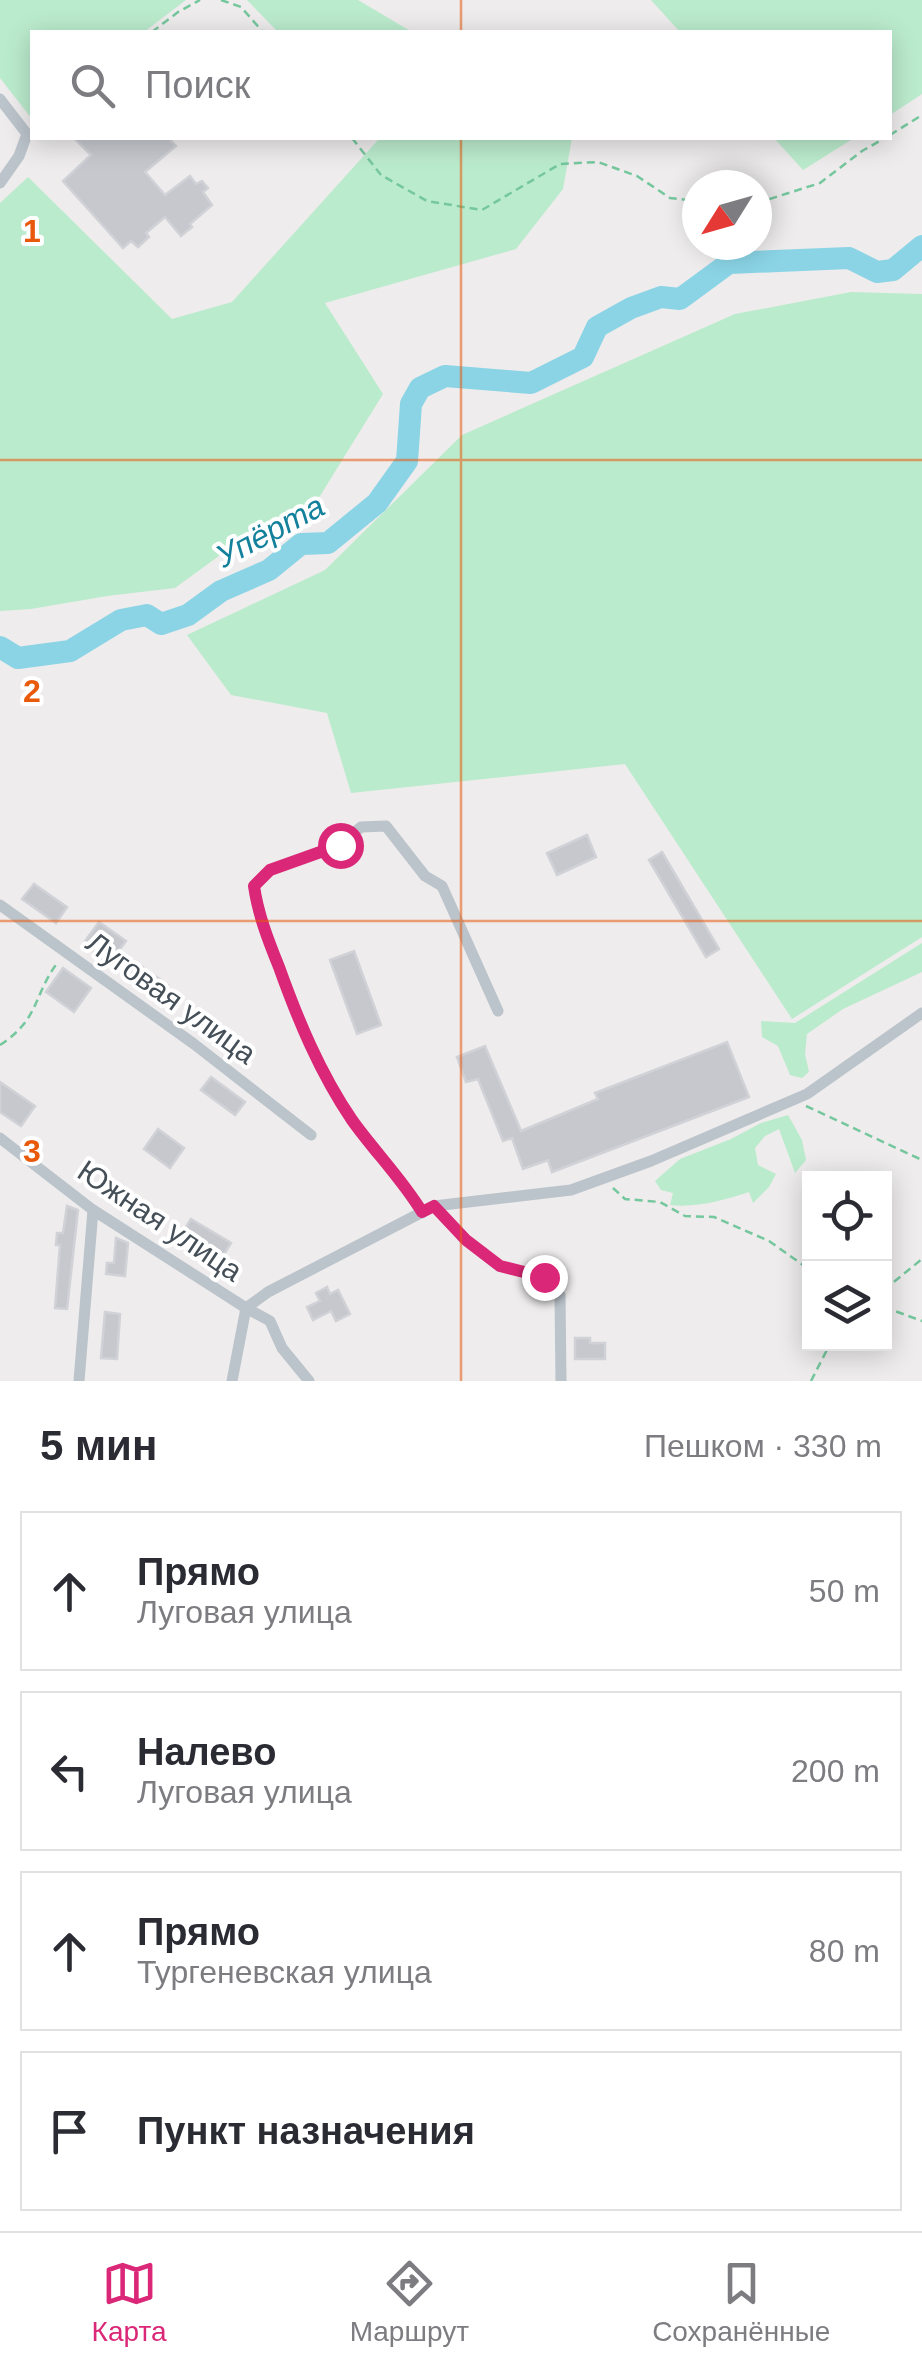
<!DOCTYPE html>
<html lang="ru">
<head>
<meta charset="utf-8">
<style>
	body { margin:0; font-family:Arial,sans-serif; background:#f2f2f3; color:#2b2b33 }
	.controls { position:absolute; right:30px; bottom:30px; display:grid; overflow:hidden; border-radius:0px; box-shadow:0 5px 25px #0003 }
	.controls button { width:90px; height:90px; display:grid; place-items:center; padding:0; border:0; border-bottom:2px solid #e1e1e2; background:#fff; color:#2b2b33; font:50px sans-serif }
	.compass { position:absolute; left:682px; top:170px; width:90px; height:90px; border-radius:50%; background:#fff; box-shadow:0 5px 25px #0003; rotate:233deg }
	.stop { position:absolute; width:30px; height:30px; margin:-22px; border:8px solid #db2777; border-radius:50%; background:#fff }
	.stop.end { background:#db2777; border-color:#fff; box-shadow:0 2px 10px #0008 }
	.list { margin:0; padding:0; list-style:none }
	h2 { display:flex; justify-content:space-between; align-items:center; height:130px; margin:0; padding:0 40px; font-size:42px }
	h2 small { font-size:32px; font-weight:400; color:#7c7c81 }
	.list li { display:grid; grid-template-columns:65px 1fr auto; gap:30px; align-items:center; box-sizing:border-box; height:160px; margin:0 20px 20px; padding:0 20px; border:2px solid #e1e1e2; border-radius:0px }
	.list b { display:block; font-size:38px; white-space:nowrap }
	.list p { margin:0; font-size:32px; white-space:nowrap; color:#7c7c81 }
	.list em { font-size:32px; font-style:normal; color:#7c7c81 }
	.icon { flex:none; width:55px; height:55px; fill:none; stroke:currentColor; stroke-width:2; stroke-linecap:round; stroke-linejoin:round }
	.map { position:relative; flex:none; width:922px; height:1381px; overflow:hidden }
	.search { position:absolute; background:#fff; box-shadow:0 5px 25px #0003; left:30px; right:30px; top:30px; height:110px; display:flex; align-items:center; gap:25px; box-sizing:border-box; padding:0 35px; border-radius:0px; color:#7c7c81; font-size:38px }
	.sheet { height:850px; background:#fff }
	nav { display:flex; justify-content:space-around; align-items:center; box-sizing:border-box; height:140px; border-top:2px solid #e1e1e2; background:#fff; font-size:28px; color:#7c7c81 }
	nav a { display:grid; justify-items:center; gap:5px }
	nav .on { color:#db2777 }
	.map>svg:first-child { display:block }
	.green { fill:#bbebcd }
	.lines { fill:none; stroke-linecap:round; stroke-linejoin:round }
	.river { stroke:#8ad4e6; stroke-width:22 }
	.building { fill:#c6c8ce; stroke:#d0d2d7; stroke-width:2.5 }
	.path { stroke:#75c79e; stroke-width:2.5; stroke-dasharray:8 5; stroke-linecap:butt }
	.street { stroke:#bbc3cb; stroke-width:11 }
	.route { stroke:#db2777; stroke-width:12 }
	.grid { fill:none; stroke:#e8590c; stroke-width:2.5; stroke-opacity:0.55 }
	.labels { text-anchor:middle; stroke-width:8; stroke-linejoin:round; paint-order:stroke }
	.street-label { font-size:30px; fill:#454f58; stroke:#fff }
	.water-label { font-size:32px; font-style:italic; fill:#14819c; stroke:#fff }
	.grid-label { font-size:32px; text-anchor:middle; font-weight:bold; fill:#e8590c; stroke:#fff; stroke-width:8; stroke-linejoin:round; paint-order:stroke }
</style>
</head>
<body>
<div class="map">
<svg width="922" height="1381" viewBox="0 0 922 1381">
	<rect width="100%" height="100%" fill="#eeecec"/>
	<g class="green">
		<polygon points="0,0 186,0 144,32 32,32 32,119 0,78"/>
		<polygon points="247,0 358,0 412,32 278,32"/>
		<polygon points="651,0 922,0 922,94 890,115 890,32 680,32"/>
		<polygon points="377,138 572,138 563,189 516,249 325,303 383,394 320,496 265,531 223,553 175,588 107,596 31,609 0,611 0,203 28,177 172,319 232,302 378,140"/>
		<polygon points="774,138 854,138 803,170"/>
		<polygon points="851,292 922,294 922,937 792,1019 625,764 351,793 327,713 231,695 187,635 325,570 462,435 735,314"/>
		<polygon points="922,943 922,972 843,1009 807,1034 805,1054 809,1072 802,1078 790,1075 778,1046 762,1037 761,1021 795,1023"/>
		<path d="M788,1115L802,1140L806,1160L795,1173L779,1129L765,1136L755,1148L758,1165L776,1174L769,1187L753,1203L749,1192C725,1200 695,1208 670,1205L673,1193L661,1190L655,1181L680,1159L731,1139L761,1123Z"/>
	</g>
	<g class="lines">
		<polyline class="river" points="0,647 18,658 70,651 121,620 147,615 161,624 188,615 221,591 269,570 301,544 328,543 377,503 407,461 411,404 420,388 445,376 531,383 583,357 597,327 631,308 661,297 680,299 729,263 849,258 877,272 893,270 922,246"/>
	</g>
	<g class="building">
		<polygon points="74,138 168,138 176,146 145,172 165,195 190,176 196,184 202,181 208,188 203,192 212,205 190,224 192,227 181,236 165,217 146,233 149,237 138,247 131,241 123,248 63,181 91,155"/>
		<polygon points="587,835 596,857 557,875 547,853"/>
		<polygon points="662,852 719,949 706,957 649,860"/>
		<polygon points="34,884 67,907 56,923 22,899"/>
		<polygon points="99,922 126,941 109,964 83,944"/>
		<polygon points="354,951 381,1025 357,1034 330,960"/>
		<polygon points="134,961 168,985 158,1000 123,976"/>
		<polygon points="63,968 91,988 74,1012 46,992"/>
		<polygon points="727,1042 749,1097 552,1172 548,1160 523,1169 512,1138 503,1141 478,1079 466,1082 457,1057 485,1046 521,1131 598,1099 595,1093"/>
		<polygon points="211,1077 245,1102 235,1115 201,1090"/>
		<polygon points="0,1082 35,1106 21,1126 0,1112"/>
		<polygon points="158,1129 184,1148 170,1168 144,1149"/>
		<polygon points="67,1206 78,1210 67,1309 55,1308 60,1245 56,1245 57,1233 63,1233"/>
		<polygon points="191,1219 231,1243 219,1262 179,1238"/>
		<polygon points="116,1238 128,1243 125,1276 106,1274 107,1263 114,1263"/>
		<polygon points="327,1287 330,1294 338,1290 350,1314 336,1321 331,1311 313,1320 307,1307 320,1301 316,1293"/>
		<polygon points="105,1312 120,1314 117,1359 101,1358"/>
		<polygon points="575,1338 590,1338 590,1343 605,1343 605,1359 575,1359"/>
	</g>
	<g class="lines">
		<g class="path">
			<polyline points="221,0 241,7 263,32"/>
			<polyline points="152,32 178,12 200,0"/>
			<polyline points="890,135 922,115"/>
			<polyline points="352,138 381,175 427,201 482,210 560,164 598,162 637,176 670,198 697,201"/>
			<polyline points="757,203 820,183 862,151 885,138"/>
			<path d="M0,1045C40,1019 33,995 58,962"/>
			<polyline points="806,1106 922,1160"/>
			<polyline points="613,1188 625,1199 660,1202 685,1216 714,1217 769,1241 810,1270"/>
			<polyline points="884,1290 922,1259"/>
			<polyline points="884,1307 922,1321"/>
			<polyline points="811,1381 830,1344"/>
		</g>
		<g class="street">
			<polyline points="0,99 27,134 19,156 0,183"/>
			<polyline points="0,905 194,1044 311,1135"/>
			<polyline points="0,1138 93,1210 246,1308 270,1321 282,1348 309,1381"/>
			<polyline points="434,1206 466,1240 499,1266 544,1277 560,1295 561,1381"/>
			<path d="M422,1213C402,1179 375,1151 352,1120C320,1073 298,1020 279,967C268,940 258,914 254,886L270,870L340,845L361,827L386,826L425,876L442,886L498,1011"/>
			<polyline points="246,1308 268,1292 434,1206 571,1190 651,1161 807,1094 922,1013"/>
			<polyline points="79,1381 93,1210"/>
			<polyline points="232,1381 246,1308"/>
		</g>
	</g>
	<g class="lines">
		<path class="route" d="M340,845L270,870L254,886C258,914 268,940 279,967C298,1020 320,1073 352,1120C374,1151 402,1179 422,1212L434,1206L466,1240L500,1266L544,1277"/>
	</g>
	<path class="grid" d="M461,0V32M461,138V1381M0,460H922M0,921H922"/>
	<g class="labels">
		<g class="street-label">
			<text transform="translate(171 998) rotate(36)" y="10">Луговая улица</text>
			<text transform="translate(160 1221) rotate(34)" y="10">Южная улица</text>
		</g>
		<g class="water-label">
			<text transform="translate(270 531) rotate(-28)" y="11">Упёрта</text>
		</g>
	</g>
	<g class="grid-label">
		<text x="32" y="242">1</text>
		<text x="32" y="702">2</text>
		<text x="32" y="1162">3</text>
	</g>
</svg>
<div class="controls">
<button><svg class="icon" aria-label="locate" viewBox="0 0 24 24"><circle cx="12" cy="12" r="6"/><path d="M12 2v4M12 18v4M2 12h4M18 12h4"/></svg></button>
<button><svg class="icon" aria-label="layers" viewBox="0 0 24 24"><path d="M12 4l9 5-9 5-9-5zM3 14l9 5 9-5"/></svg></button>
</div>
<svg class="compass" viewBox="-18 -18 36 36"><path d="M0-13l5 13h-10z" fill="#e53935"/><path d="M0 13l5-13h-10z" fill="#7c7c81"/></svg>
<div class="stop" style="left:340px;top:845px"></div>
<div class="stop end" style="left:544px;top:1277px"></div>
<div class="search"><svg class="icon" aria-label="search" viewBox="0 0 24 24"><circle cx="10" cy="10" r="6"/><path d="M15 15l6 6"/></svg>Поиск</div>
</div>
<section class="sheet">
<h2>5 мин<small>Пешком · 330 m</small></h2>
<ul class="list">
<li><svg class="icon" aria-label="ahead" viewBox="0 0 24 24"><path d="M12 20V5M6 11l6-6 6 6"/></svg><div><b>Прямо</b><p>Луговая улица</p></div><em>50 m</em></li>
<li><svg class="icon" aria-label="left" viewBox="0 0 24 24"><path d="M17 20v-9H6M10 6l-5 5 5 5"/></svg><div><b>Налево</b><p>Луговая улица</p></div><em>200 m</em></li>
<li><svg class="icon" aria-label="ahead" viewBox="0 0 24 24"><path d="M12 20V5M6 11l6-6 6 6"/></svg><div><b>Прямо</b><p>Тургеневская улица</p></div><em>80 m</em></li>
<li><svg class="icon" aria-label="arrive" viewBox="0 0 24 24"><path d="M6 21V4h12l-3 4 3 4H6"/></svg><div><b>Пункт назначения</b></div></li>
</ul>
</section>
<nav>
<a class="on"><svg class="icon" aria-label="map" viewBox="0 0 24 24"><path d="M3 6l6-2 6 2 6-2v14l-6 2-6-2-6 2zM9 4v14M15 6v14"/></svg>Карта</a>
<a><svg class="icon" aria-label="directions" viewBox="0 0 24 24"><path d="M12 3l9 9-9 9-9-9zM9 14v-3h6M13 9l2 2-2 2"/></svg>Маршрут</a>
<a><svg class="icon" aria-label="saved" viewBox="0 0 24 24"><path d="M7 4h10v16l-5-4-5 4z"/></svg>Сохранённые</a>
</nav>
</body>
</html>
